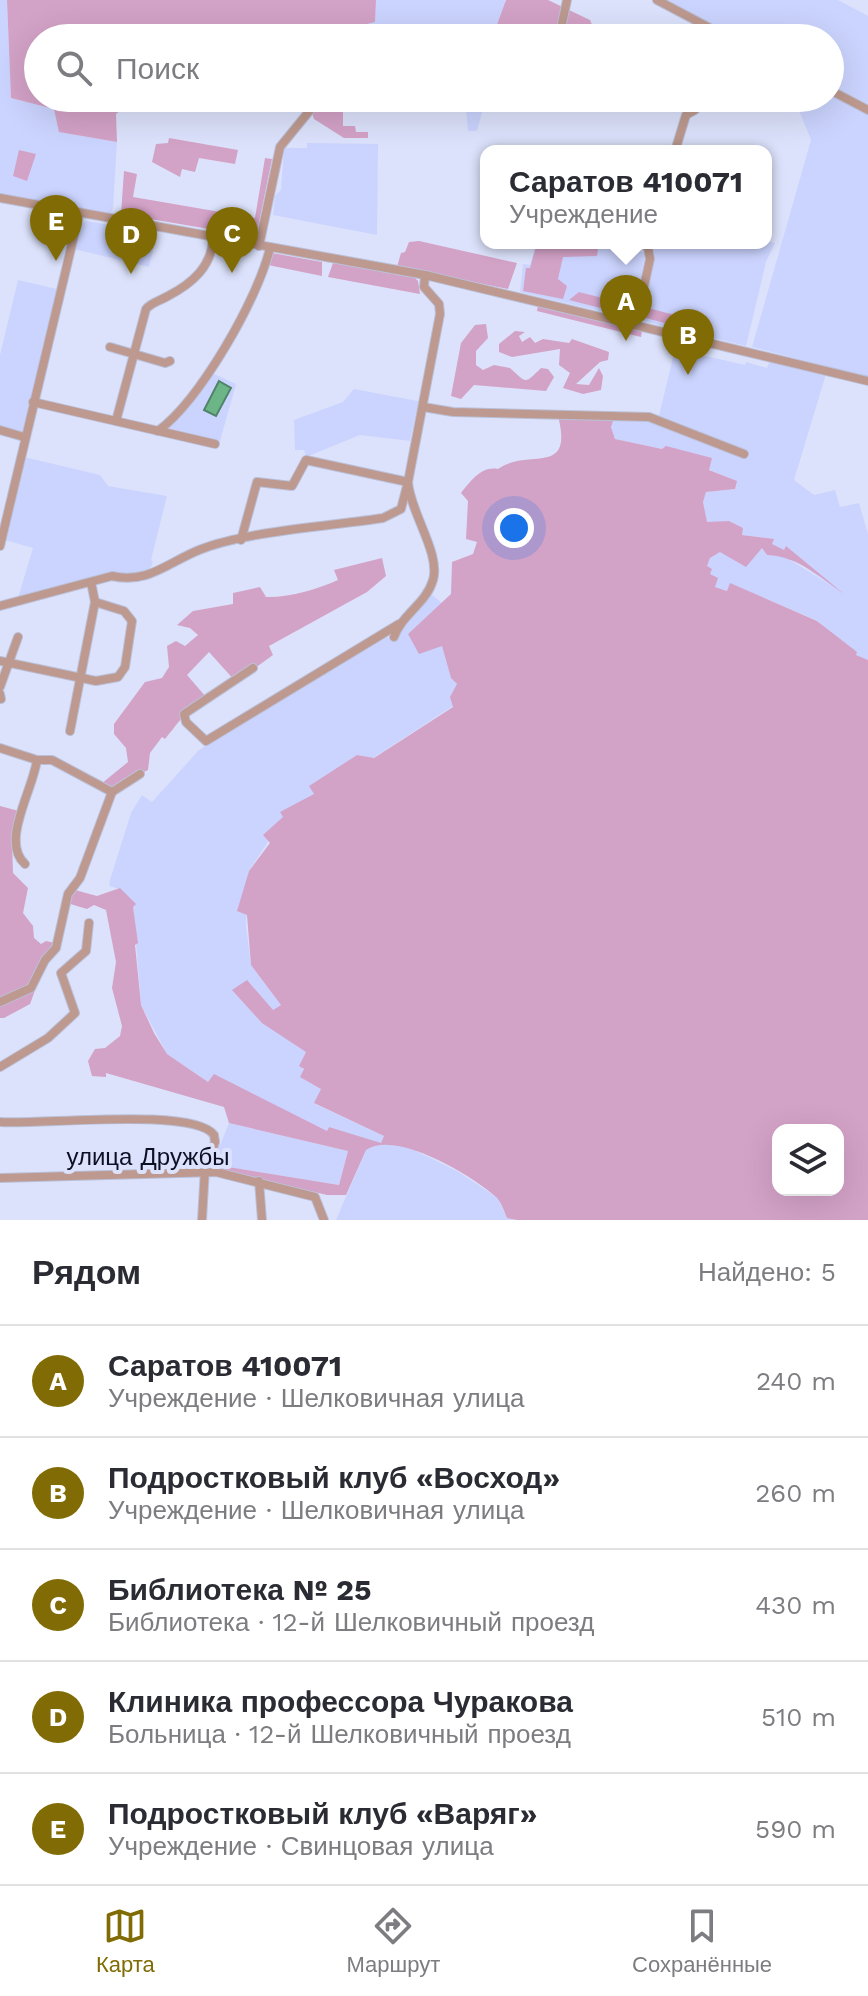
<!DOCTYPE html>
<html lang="ru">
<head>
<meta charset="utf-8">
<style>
	body { margin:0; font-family:"Work Sans",sans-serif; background:#f2f2f3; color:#2b2b33 }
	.controls { position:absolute; right:24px; bottom:24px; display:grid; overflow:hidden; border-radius:16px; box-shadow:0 8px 32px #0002 }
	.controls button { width:72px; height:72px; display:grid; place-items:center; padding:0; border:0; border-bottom:2px solid #e1e1e2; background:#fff; color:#2b2b33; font:40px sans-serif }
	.you { position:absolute; left:514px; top:528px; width:28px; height:28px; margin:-20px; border:6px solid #fff; border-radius:50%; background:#1a73e8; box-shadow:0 0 0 12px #1a73e833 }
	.badge { display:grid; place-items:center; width:52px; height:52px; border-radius:50%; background:#806b04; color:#fff; font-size:26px; font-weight:700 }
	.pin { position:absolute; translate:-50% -66px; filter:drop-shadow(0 2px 4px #0008) }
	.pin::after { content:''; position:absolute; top:42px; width:28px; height:24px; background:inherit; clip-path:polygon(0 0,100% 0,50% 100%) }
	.popup { position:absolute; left:480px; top:145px; width:292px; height:104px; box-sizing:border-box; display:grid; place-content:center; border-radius:16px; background:#fff; filter:drop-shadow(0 2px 6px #0005); font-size:26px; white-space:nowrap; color:#7c7c81 }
	.popup b { font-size:30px; color:#2b2b33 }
	.popup::after { content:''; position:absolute; left:50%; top:100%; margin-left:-16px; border:16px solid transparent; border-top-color:#fff }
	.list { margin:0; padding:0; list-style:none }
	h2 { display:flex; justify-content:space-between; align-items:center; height:104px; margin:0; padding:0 32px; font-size:34px }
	h2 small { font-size:26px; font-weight:400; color:#7c7c81 }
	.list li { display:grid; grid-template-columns:52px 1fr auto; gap:24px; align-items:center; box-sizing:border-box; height:112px; padding:0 32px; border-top:2px solid #e1e1e2 }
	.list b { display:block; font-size:30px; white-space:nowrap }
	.list p { margin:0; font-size:26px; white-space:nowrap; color:#7c7c81 }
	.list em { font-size:26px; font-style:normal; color:#7c7c81 }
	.icon { flex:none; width:44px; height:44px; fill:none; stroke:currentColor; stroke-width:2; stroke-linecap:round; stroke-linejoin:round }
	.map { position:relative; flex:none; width:868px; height:1220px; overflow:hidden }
	.search { position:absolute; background:#fff; box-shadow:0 8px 32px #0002; left:24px; right:24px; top:24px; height:88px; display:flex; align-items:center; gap:20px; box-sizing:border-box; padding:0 28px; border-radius:44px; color:#7c7c81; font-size:30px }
	.sheet { height:664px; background:#fff }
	nav { display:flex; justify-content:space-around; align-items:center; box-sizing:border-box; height:112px; border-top:2px solid #e1e1e2; background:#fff; font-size:22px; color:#7c7c81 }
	nav a { display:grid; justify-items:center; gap:4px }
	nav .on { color:#806b04 }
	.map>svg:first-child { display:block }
	.built { fill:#cbd4fe }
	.green { fill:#d3a2c7; fill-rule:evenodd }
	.water { fill:#6cb587; stroke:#50846a; stroke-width:2 }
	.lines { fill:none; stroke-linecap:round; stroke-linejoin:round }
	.minor-casing { stroke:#bbc0d9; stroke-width:10 }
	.minor { stroke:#bd998f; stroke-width:8 }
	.labels { text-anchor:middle; stroke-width:8; stroke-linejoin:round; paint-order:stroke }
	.street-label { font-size:24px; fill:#0d1025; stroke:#dce2fb }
</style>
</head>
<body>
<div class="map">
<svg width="868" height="1220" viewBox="0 0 868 1220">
	<rect width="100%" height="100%" fill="#dce2fb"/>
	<g class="built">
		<polygon points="0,0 7,0 11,98 54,109 60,132 117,142 113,208 109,216 0,194"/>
		<polygon points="376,0 505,0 506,7 497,38 200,38 199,27 351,28 375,22"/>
		<polygon points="662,0 838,0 868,16 868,104 830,85 830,38 734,38"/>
		<polygon points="830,95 868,114 868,377 752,347 811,140 794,98 830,98"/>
		<polygon points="465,98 486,98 477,131 468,131"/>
		<polygon points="307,143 378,144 377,235 273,215 275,196 281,190 284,148 307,148"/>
		<polygon points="86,221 157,233 149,267 74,249 81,224"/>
		<polygon points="766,241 775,243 766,262 746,346 639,320 653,262 650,243"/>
		<polygon points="536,243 625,247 645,253 634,319 520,292 523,264 530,265"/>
		<polygon points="18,280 57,289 22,433 0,429 0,355"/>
		<polygon points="675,349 745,365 746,362 767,368 770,361 826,374 794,480 814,495 835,490 840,507 859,503 868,534 868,660 855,655 818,621 731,584 728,591 715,587 707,566 710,558 720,552 763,548 767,555 784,556 832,586 772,544 773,539 742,535 706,522 703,502 706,492 735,489 736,481 662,449 615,439 611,427 615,415 658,420"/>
		<polygon points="212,373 236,384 220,441 164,430"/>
		<polygon points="354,389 423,402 416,412 410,441 360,435 306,457 304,450 295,450 294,420 343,402"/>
		<polygon points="24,457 100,475 108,486 167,496 151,560 153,562 148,574 18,598 33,548 5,540"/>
		<polygon points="430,593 442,603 408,634 423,649 442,645 451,678 457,684 453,706 373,758 357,755 310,786 314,794 284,817 249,871 246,926 251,965 281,1005 274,1010 306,1052 300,1066 321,1089 315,1104 384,1136 381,1144 408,1147 457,1171 498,1198 507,1218 517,1220 336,1220 366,1150 377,1145 329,1127 327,1131 214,1075 208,1082 167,1054 141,1005 133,907 120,889 109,886 110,880 131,813 142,795 152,802 198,751 244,718 385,631 388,638 395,638"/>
		<polygon points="229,1123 348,1151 339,1185 216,1165 215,1158"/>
	</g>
	<g class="green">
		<polygon points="7,0 376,0 375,22 351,28 200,27 200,38 38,38 38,98 136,98 116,114 117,142 59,132 54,109 11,98"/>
		<polygon points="506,0 548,0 590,20 596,34 592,38 497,38 498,34 494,33"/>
		<polygon points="322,102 359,106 360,109 343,110 343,126 355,126 356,132 368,132 368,138 344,138 314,119 312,113"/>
		<polygon points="169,138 238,150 235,164 199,158 195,172 182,169 180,177 152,162 156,144 168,143"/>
		<polygon points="19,150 36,154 27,181 13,176"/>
		<polygon points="265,158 272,159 256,237 121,214 124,171 137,174 133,197 255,218"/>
		<polygon points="419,241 517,263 508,289 397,267 401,253 405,252 409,242"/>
		<polygon points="536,247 598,249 597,256 563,257 558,279 567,286 563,299 523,291 526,268 530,268"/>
		<polygon points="272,253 322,262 322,276 268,265"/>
		<polygon points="333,263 413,276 418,281 420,294 328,277"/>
		<polygon points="579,292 622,303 620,313 569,300"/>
		<polygon points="538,304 642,330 641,337 537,311"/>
		<polygon points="652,309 697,321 695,331 642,317 644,310"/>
		<path d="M486,324L488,338L476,351V365L483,370L494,365L510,368C527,383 524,385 541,368L548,369L554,377L546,391L474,385L461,399L451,396L461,343L475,325Z"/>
		<polygon points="515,331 525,332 519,336 522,342 530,337 535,343 543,339 569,343 572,339 609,352 608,360 600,362 576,384 589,385 599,368 603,376 601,390 583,394 563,388 570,373 559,365 560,349 512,357 499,352 499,344"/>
		<path d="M615,415L611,427L615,439L662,449L666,446L712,458L709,470L737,481L735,489L706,492L703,502L707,522L729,521L743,528L742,535L774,539L772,544L784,550L786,546L844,594C820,577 797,556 767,555L762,548L746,567L720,552L710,558L707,566L712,569L710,574L718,578L715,587L727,591L730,583L817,621L857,652L856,655L868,660V1220H517L507,1218C504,1211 501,1201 495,1196C472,1176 396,1129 366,1150L346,1195H327L211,1168L216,1136L220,1140L216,1165L339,1185L348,1151L229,1123L224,1107L106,1073V1077L92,1076L88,1061L95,1049L105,1048L120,1036L122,1026L112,988L116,962L106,910L94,905L87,909L67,903L75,890L97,896L120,888L136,904L133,907L138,943L135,945L141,1005L154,1033L167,1054L208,1082L214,1074L327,1131L329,1127L381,1143L384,1136L314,1103L321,1089L300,1077L304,1069L299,1066L306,1052L262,1023L232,990L247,980L273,1010L281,1005L251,965L247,915L237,911L249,871L270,843L263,835L283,817L280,812L314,794L309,786L357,755L374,758L453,707L450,697L457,684L451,678L442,646L419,654L408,634L451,594L452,562L473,554L477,542L466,539L468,501L461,493C471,481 481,466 498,469C528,447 574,478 558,416ZM778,1130H838V1190H778Z"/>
		<path d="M382,558L386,576L367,592L269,646L273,655L236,682L209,652L187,675L206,697C185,711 180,721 165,739L162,737L150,753L148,770L110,788L101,784L128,762L126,748L114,734V724L145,682L162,678L169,667L167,646L176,641L185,646L198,635L190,628L177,625L193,611L233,604V593L260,587L266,597C288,598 318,589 338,580L334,570Z"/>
		<polygon points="0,806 19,811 12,843 13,873 28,888 23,913 33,926 34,938 41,944 46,941 55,943 40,960 44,966 30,1004 4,1018 0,1018"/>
	</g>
	<polygon class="water" points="219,381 231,388 216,416 204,410"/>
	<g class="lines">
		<g class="minor-casing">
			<g id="minor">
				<polyline points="657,0 729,38"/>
				<polyline points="559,38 567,0"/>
				<polyline points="830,90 868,110"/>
				<polyline points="675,151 686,115 695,110"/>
				<polyline points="0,198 425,275 868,381"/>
				<polyline points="259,246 280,147 320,98"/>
				<polyline points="636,323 650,259 647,243"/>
				<polyline points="110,347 165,363 170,361"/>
				<polyline points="33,402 215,444"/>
				<polyline points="423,407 453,412 649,417 744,454"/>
				<path d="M116,421L146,309C152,302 160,301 168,296C193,283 212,266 213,238"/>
				<polyline points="0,430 24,437"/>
				<path d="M158,431C200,400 258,299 270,248"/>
				<polyline points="0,546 79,215"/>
				<path d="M0,606L112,576C148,584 167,563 199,550C246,531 331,526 383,518L401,509L408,482L306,460L292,486L257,482L241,540"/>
				<path d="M394,637C402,614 426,604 433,580C441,554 410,512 408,482L440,314L439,304L424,287L425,275"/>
				<polyline points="0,661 96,681 118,677 125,667 132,621 124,611 95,602"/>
				<polyline points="253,668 184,714 186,722 206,741 399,624"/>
				<polyline points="0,687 18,637"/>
				<polyline points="0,694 1,699"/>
				<polyline points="70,731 95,602 91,582"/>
				<polyline points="0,748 37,760 52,760 112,792"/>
				<path d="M25,864C0,842 33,790 37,760"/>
				<polyline points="0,1002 31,988 45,960 56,948 68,894 80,878 112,792 140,774"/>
				<polyline points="0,1067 48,1038 75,1013 61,973 86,951 89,923"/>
				<path d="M0,1122C40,1125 194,1107 214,1135L215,1142L205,1168L202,1220"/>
				<polyline points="0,1178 216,1172 315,1197 324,1220"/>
				<polyline points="259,1181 262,1220"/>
			</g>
		</g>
		<use href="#minor" class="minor"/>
	</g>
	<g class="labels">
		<g class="street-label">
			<text x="148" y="1165">улица Дружбы</text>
		</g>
	</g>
</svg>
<div class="controls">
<button><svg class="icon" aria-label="layers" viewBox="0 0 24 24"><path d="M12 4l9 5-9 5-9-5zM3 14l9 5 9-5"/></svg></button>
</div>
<div class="you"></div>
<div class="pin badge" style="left:626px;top:341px">A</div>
<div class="popup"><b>Саратов 410071</b>Учреждение</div>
<div class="pin badge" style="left:688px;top:375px">B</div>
<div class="pin badge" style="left:232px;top:273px">C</div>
<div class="pin badge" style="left:131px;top:274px">D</div>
<div class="pin badge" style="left:56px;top:261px">E</div>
<div class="search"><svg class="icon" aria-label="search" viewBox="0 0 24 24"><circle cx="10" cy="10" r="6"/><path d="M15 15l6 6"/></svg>Поиск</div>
</div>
<section class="sheet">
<h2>Рядом<small>Найдено: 5</small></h2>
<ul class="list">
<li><span class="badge">A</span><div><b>Саратов 410071</b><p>Учреждение · Шелковичная улица</p></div><em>240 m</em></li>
<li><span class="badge">B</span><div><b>Подростковый клуб «Восход»</b><p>Учреждение · Шелковичная улица</p></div><em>260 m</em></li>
<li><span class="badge">C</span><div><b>Библиотека № 25</b><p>Библиотека · 12-й Шелковичный проезд</p></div><em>430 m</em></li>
<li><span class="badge">D</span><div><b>Клиника профессора Чуракова</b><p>Больница · 12-й Шелковичный проезд</p></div><em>510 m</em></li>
<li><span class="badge">E</span><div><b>Подростковый клуб «Варяг»</b><p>Учреждение · Свинцовая улица</p></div><em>590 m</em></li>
</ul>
</section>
<nav>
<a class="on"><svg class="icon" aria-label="map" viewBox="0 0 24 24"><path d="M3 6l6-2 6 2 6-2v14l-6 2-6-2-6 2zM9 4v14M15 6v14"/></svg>Карта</a>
<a><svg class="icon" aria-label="directions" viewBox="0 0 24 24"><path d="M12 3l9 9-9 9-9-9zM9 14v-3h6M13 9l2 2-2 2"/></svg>Маршрут</a>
<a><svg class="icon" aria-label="saved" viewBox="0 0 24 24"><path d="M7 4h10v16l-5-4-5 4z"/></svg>Сохранённые</a>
</nav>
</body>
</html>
